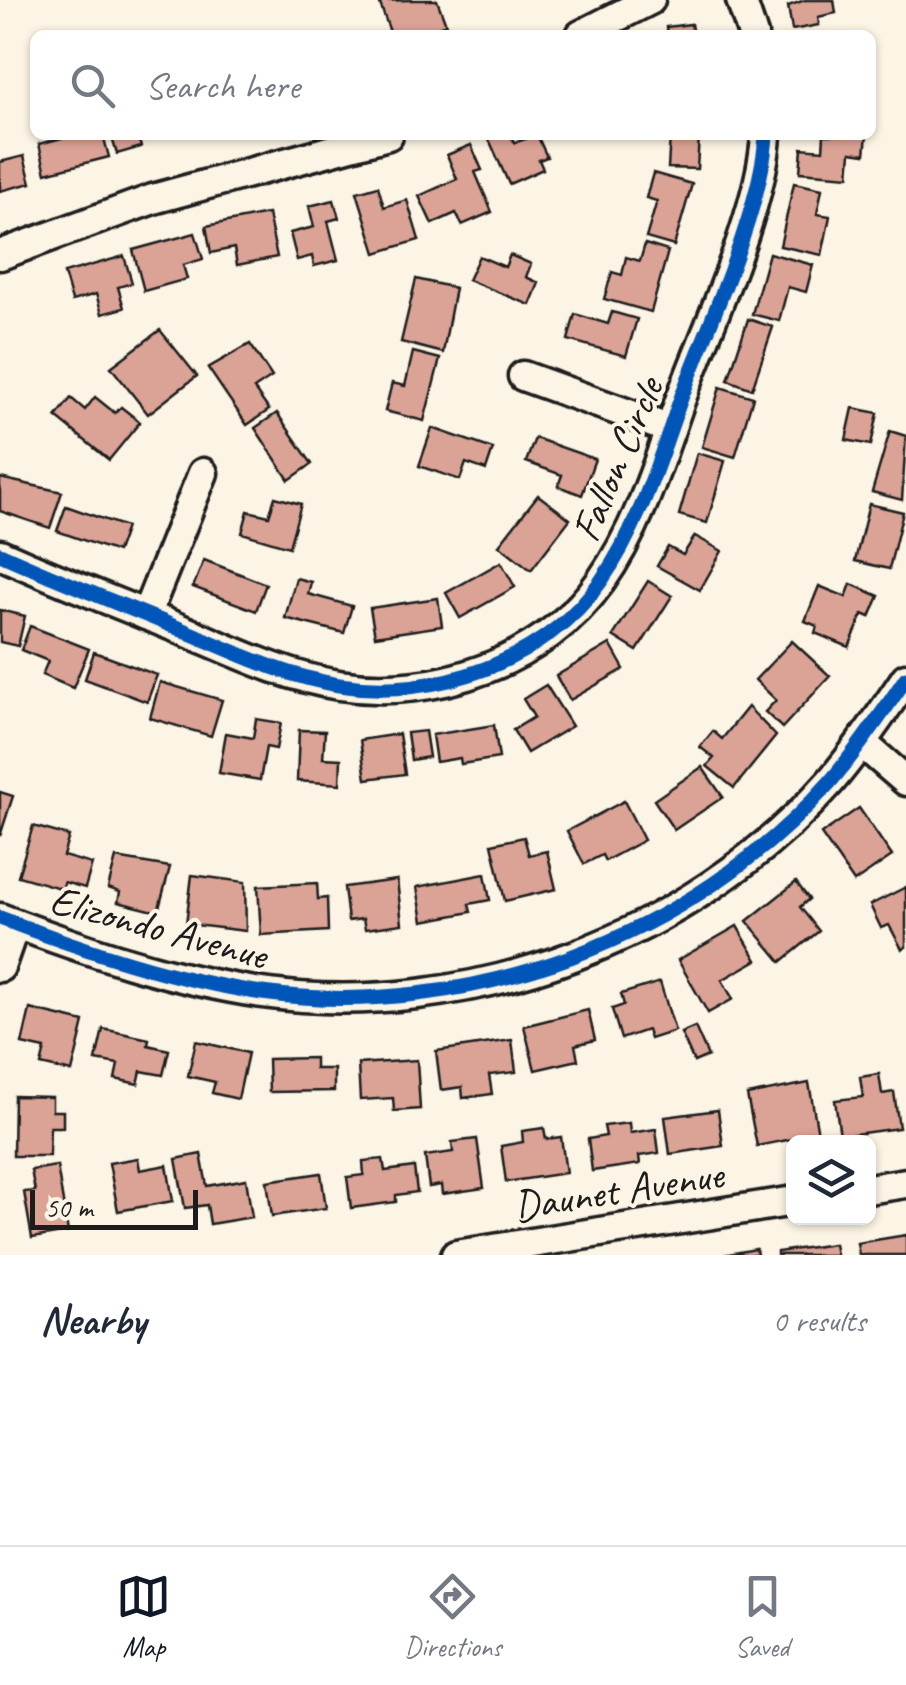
<!DOCTYPE html>
<html lang="en">
<head>
<meta charset="utf-8">
<style>
	body { margin:0; font-family:Caveat,sans-serif; background:#f2f2f3; color:#1f2937 }
	.controls { position:absolute; right:30px; bottom:30px; display:grid; overflow:hidden; border-radius:15px; box-shadow:0 2px 8px #0004 }
	.controls button { width:90px; height:90px; display:grid; place-items:center; padding:0; border:0; border-bottom:2px solid #e0e1e3; background:#fff; color:#1f2937; font:50px sans-serif }
	.scale { position:absolute; left:30px; bottom:25px; width:168px; box-sizing:border-box; padding-left:10px; border:5px solid #1c1c1c; border-top:0; font-size:28px; line-height:35px; white-space:nowrap; color:#1c1c1c; -webkit-text-stroke:8px #fcf5e5; paint-order:stroke }
	.list { margin:0; padding:0; list-style:none }
	h2 { display:flex; justify-content:space-between; align-items:center; height:130px; margin:0; padding:0 40px; font-size:42px }
	h2 small { font-size:32px; font-weight:400; color:#747a83 }
	.icon { flex:none; width:55px; height:55px; fill:none; stroke:currentColor; stroke-width:2; stroke-linecap:round; stroke-linejoin:round }
	.map { position:relative; flex:none; width:906px; height:1255px; overflow:hidden }
	.search { position:absolute; background:#fff; box-shadow:0 2px 8px #0004; left:30px; right:30px; top:30px; height:110px; display:flex; align-items:center; gap:25px; box-sizing:border-box; padding:0 35px; border-radius:15px; color:#747a83; font-size:38px }
	.sheet { height:290px; background:#fff }
	nav { display:flex; justify-content:space-around; align-items:center; box-sizing:border-box; height:140px; border-top:2px solid #e0e1e3; background:#fff; font-size:28px; color:#747a83 }
	nav a { display:grid; justify-items:center; gap:5px }
	nav .on { color:#111827 }
	.map>svg:first-child { display:block }
	.building { fill:#dba396; stroke:#1c1c1c; stroke-width:2.5 }
	.lines { fill:none; stroke-linecap:round; stroke-linejoin:round }
	.minor-casing { stroke:#1c1c1c; stroke-width:35 }
	.minor { stroke:#fcf5e5; stroke-width:28 }
	.cycleway-casing { stroke:#fcf5e5; stroke-width:21 }
	.cycleway { stroke:#0057b8; stroke-width:15 }
	.labels { text-anchor:middle; stroke-width:8; stroke-linejoin:round; paint-order:stroke }
	.street-label { font-size:42px; fill:#1c1c1c; stroke:#fcf5e5 }
</style>
</head>
<body>
<div class="map">
<svg width="906" height="1255" viewBox="0 0 906 1255">
	<rect width="100%" height="100%" fill="#fcf5e5"/>
	<filter id="ink" filterUnits="userSpaceOnUse"><feTurbulence type="fractalNoise" baseFrequency=".01" numOctaves="2"/><feDisplacementMap in="SourceGraphic" scale="20" xChannelSelector="R" yChannelSelector="G"/><feConvolveMatrix kernelMatrix="1 2 1 2 8 2 1 2 1" color-interpolation-filters="sRGB"/></filter>
	<g filter="url(#ink)">
		<g class="building">
			<polygon points="410,0 437,0 446,24 417,35 391,35 379,1"/>
			<polygon points="805,0 834,0 836,13 818,17 819,25 792,30 788,6"/>
			<polygon points="691,24 693,35 667,35 666,27"/>
			<polygon points="73,135 103,135 109,157 46,173 39,144"/>
			<polygon points="111,135 137,135 141,147 117,154"/>
			<polygon points="487,135 511,135 514,143 537,135 547,157 539,160 543,169 509,184"/>
			<polygon points="670,135 699,135 697,169 668,168"/>
			<polygon points="824,135 867,135 865,154 851,152 849,176 800,172 802,148 823,150"/>
			<polygon points="471,145 482,170 475,172 492,212 462,225 456,213 432,224 419,196 457,179 447,155"/>
			<polygon points="24,156 31,183 0,191 0,162"/>
			<polygon points="653,173 692,184 674,246 646,238 657,201 646,198"/>
			<polygon points="794,183 822,189 817,214 830,216 822,255 780,246"/>
			<polygon points="378,186 384,207 407,200 419,240 376,253 357,192"/>
			<polygon points="334,200 339,218 328,221 338,260 314,266 312,256 297,260 290,233 314,227 309,206"/>
			<polygon points="268,214 277,257 237,265 234,248 211,253 206,226"/>
			<polygon points="195,233 203,259 183,265 187,279 144,291 133,250"/>
			<polygon points="645,244 668,251 651,312 604,299 612,272 622,275 626,257 640,261"/>
			<polygon points="769,253 813,265 806,292 788,287 779,321 752,314"/>
			<polygon points="510,255 531,264 526,277 539,283 530,305 468,280 479,256 505,267"/>
			<polygon points="124,256 132,283 118,287 124,308 102,314 96,294 72,301 64,273"/>
			<polygon points="416,279 455,288 443,353 401,342"/>
			<polygon points="612,312 637,319 626,356 568,340 575,314 608,324"/>
			<polygon points="748,319 773,327 752,389 728,380"/>
			<polygon points="160,330 197,376 148,414 111,367"/>
			<polygon points="250,344 272,377 254,389 269,410 247,425 208,368"/>
			<polygon points="413,352 440,359 424,421 385,411 392,383 405,386"/>
			<polygon points="720,387 753,397 735,457 702,447"/>
			<polygon points="95,397 115,413 121,407 140,422 109,460 56,417 71,398 85,410"/>
			<polygon points="853,408 878,413 871,445 846,440"/>
			<polygon points="277,413 312,464 289,480 255,428"/>
			<polygon points="432,428 493,449 486,470 466,463 460,480 419,466"/>
			<polygon points="890,431 906,436 902,500 872,492"/>
			<polygon points="535,438 595,459 582,495 558,486 562,475 526,462"/>
			<polygon points="697,453 725,461 707,523 679,515"/>
			<polygon points="0,478 62,492 50,528 0,511"/>
			<polygon points="538,495 570,519 531,570 499,545"/>
			<polygon points="275,497 301,504 289,547 242,533 248,511 269,516"/>
			<polygon points="869,504 903,512 889,569 855,561"/>
			<polygon points="66,506 126,527 117,552 57,531"/>
			<polygon points="695,536 722,551 700,590 657,566 668,547 683,555"/>
			<polygon points="204,560 266,584 256,611 193,587"/>
			<polygon points="501,562 515,587 460,618 446,593"/>
			<polygon points="296,578 311,582 308,594 352,606 344,633 285,618"/>
			<polygon points="648,581 672,596 637,651 613,636"/>
			<polygon points="851,584 879,596 870,617 863,614 849,647 815,633 817,626 805,621 819,586 846,597"/>
			<polygon points="438,598 442,626 375,636 370,608"/>
			<polygon points="0,610 25,616 18,646 0,642"/>
			<polygon points="30,626 89,649 73,688 42,675 48,661 21,650"/>
			<polygon points="792,641 830,676 782,728 765,712 776,700 755,680"/>
			<polygon points="610,644 624,669 570,700 556,676"/>
			<polygon points="94,652 157,675 147,702 85,679"/>
			<polygon points="160,682 222,700 211,736 150,718"/>
			<polygon points="546,685 572,726 527,753 513,730 534,717 523,699"/>
			<polygon points="748,707 776,736 734,788 707,766 714,758 700,747 713,731 722,739"/>
			<polygon points="256,719 281,723 276,749 266,747 260,780 219,773 226,733 253,738"/>
			<polygon points="494,725 499,758 461,764 460,758 436,762 432,735"/>
			<polygon points="299,730 325,731 323,758 341,759 340,784 297,781"/>
			<polygon points="425,731 429,757 411,760 407,733"/>
			<polygon points="399,734 405,774 366,779 360,740"/>
			<polygon points="702,767 723,797 674,830 654,800"/>
			<polygon points="0,792 13,796 0,836"/>
			<polygon points="624,801 644,840 605,861 602,855 584,864 567,831"/>
			<polygon points="859,808 892,856 854,882 821,834"/>
			<polygon points="33,826 69,836 63,856 92,864 85,888 64,882 63,889 18,876"/>
			<polygon points="524,837 529,855 547,851 556,889 505,901 492,844"/>
			<polygon points="116,858 170,867 158,912 118,902 120,892 108,888"/>
			<polygon points="485,874 490,900 469,904 471,912 423,921 417,887"/>
			<polygon points="192,875 245,882 246,931 186,924"/>
			<polygon points="397,880 402,924 365,929 363,919 348,921 344,887"/>
			<polygon points="796,882 809,899 800,907 819,931 781,962 747,921"/>
			<polygon points="317,883 318,899 327,898 328,931 261,935 258,886"/>
			<polygon points="906,887 906,947 902,949 889,925 881,928 870,905"/>
			<polygon points="737,926 757,960 722,980 733,999 708,1013 678,960"/>
			<polygon points="660,982 675,1031 650,1039 647,1030 621,1039 612,1009 624,1005 621,994"/>
			<polygon points="30,1009 84,1022 72,1072 41,1065 45,1049 22,1044"/>
			<polygon points="588,1010 595,1040 575,1045 578,1060 535,1070 524,1026"/>
			<polygon points="695,1027 708,1056 694,1062 681,1033"/>
			<polygon points="103,1029 149,1039 148,1045 169,1050 163,1075 141,1071 138,1084 115,1079 118,1064 96,1060"/>
			<polygon points="512,1040 516,1072 489,1075 492,1094 463,1098 462,1087 441,1090 436,1051"/>
			<polygon points="196,1041 248,1053 238,1099 212,1093 215,1082 188,1076"/>
			<polygon points="315,1058 315,1069 334,1069 334,1091 269,1092 268,1059"/>
			<polygon points="417,1060 420,1109 394,1111 393,1098 360,1100 358,1064"/>
			<polygon points="879,1074 882,1094 894,1092 899,1128 840,1136 835,1100 863,1097 860,1077"/>
			<polygon points="809,1083 818,1134 757,1146 747,1095"/>
			<polygon points="14,1096 52,1097 52,1111 63,1111 63,1127 50,1127 49,1156 13,1156"/>
			<polygon points="718,1110 723,1146 670,1154 665,1117"/>
			<polygon points="629,1123 630,1133 656,1129 659,1153 639,1156 640,1164 592,1171 588,1139 606,1136 604,1126"/>
			<polygon points="544,1128 546,1139 561,1137 566,1173 506,1182 501,1146 523,1142 522,1131"/>
			<polygon points="477,1139 484,1188 442,1194 441,1185 429,1187 425,1156 453,1152 452,1142"/>
			<polygon points="201,1154 207,1186 246,1179 252,1217 210,1224 207,1205 185,1208 176,1159"/>
			<polygon points="138,1158 140,1170 167,1165 173,1201 118,1211 109,1163"/>
			<polygon points="383,1159 385,1171 414,1167 417,1192 396,1195 396,1202 351,1208 347,1177 364,1175 363,1161"/>
			<polygon points="57,1166 68,1232 32,1238 24,1192 35,1191 31,1170"/>
			<polygon points="321,1173 326,1208 272,1216 267,1181"/>
			<polygon points="906,1235 906,1255 859,1255 857,1243"/>
			<polygon points="834,1244 836,1255 777,1255 777,1252"/>
			<polygon points="756,1249 757,1255 723,1255"/>
		</g>
		<g class="lines">
			<g class="minor-casing">
				<g id="minor">
					<polyline points="741,0 753,35"/>
					<polyline points="581,35 650,0"/>
					<polyline points="0,255 153,199 388,135"/>
					<polyline points="523,376 670,429"/>
					<path d="M0,554C55,579 112,601 168,624C223,646 280,676 339,685C435,700 544,662 601,581C639,527 658,463 680,401C707,328 762,209 766,135"/>
					<polyline points="146,615 203,473"/>
					<polyline points="862,743 906,781"/>
					<path d="M0,918C84,950 173,980 262,993C469,1021 692,938 830,782C858,749 882,714 906,678"/>
					<polyline points="0,967 15,924"/>
					<polyline points="868,1189 906,1183"/>
					<polyline points="456,1255 794,1201"/>
				</g>
			</g>
			<use href="#minor" class="minor"/>
			<g class="cycleway-casing">
				<g id="cycleway">
					<path d="M0,554C55,579 112,601 168,624C223,646 280,676 339,685C435,700 544,662 601,581C639,527 658,463 680,401C707,328 762,209 766,135"/>
					<path d="M0,918C84,950 173,980 262,993C469,1021 692,938 830,782C858,749 882,714 906,678"/>
				</g>
			</g>
			<use href="#cycleway" class="cycleway"/>
		</g>
	</g>
	<g class="labels">
		<g class="street-label">
			<text transform="translate(616 459) rotate(-67)" y="15">Fallon Circle</text>
			<text transform="translate(159 926) rotate(15)" y="15">Elizondo Avenue</text>
			<text transform="translate(618 1189) rotate(-9)" y="15">Daunet Avenue</text>
		</g>
	</g>
</svg>
<div class="controls">
<button><svg class="icon" aria-label="layers" viewBox="0 0 24 24"><path d="M12 4l9 5-9 5-9-5zM3 14l9 5 9-5"/></svg></button>
</div>
<div class="scale">50 m</div>
<div class="search"><svg class="icon" aria-label="search" viewBox="0 0 24 24"><circle cx="10" cy="10" r="6"/><path d="M15 15l6 6"/></svg>Search here</div>
</div>
<section class="sheet">
<h2>Nearby<small>0 results</small></h2>
<ul class="list">
</ul>
</section>
<nav>
<a class="on"><svg class="icon" aria-label="map" viewBox="0 0 24 24"><path d="M3 6l6-2 6 2 6-2v14l-6 2-6-2-6 2zM9 4v14M15 6v14"/></svg>Map</a>
<a><svg class="icon" aria-label="directions" viewBox="0 0 24 24"><path d="M12 3l9 9-9 9-9-9zM9 14v-3h6M13 9l2 2-2 2"/></svg>Directions</a>
<a><svg class="icon" aria-label="saved" viewBox="0 0 24 24"><path d="M7 4h10v16l-5-4-5 4z"/></svg>Saved</a>
</nav>
</body>
</html>
